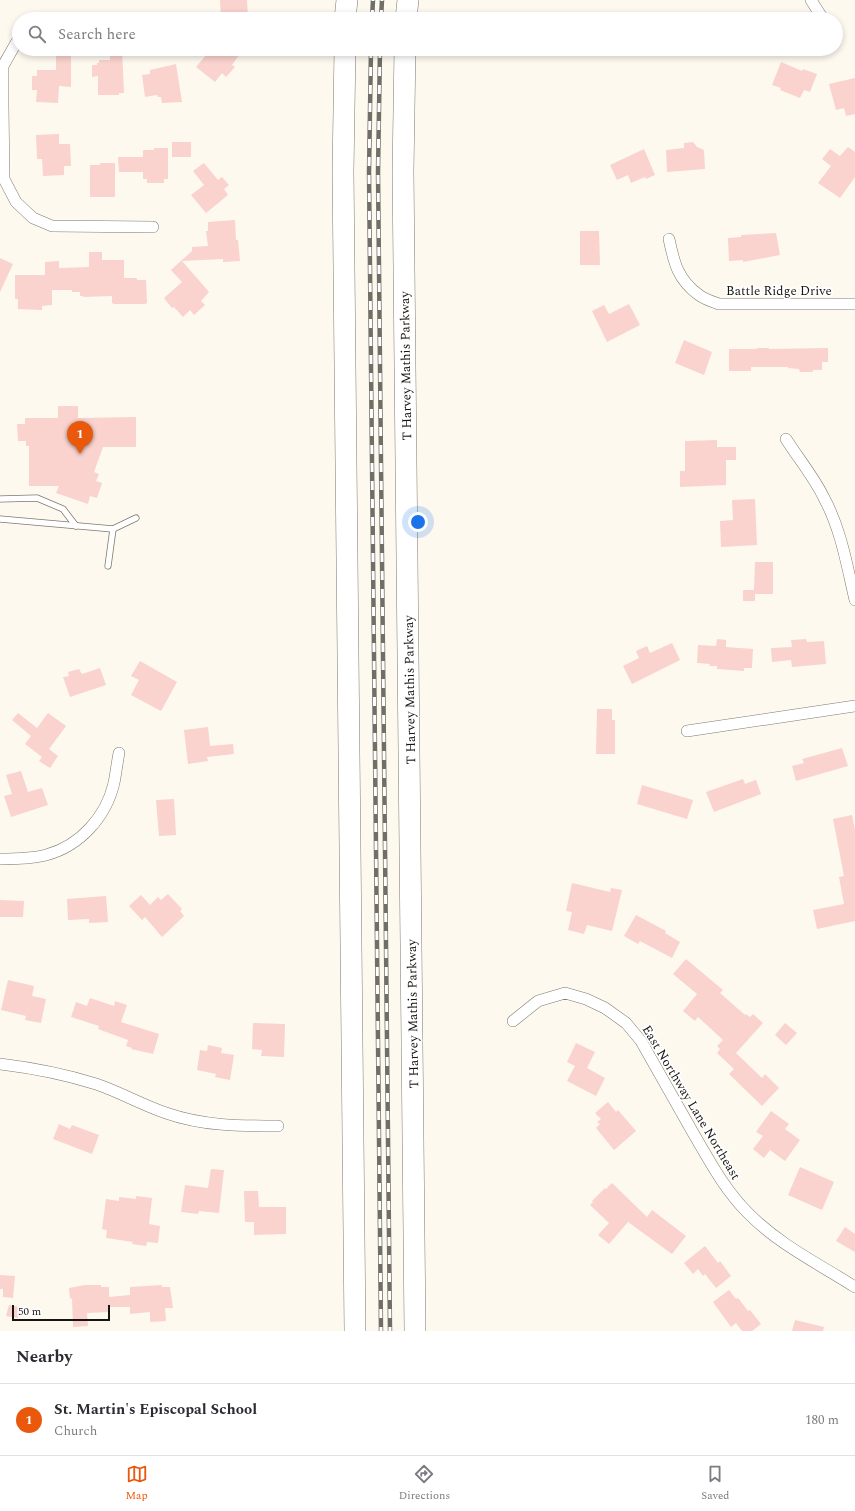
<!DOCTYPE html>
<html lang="en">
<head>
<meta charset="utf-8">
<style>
	body { margin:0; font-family:Spectral,serif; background:#f7f7f7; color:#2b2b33 }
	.scale { position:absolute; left:12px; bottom:10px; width:98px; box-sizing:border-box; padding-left:4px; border:2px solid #171512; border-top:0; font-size:11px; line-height:14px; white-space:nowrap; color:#171512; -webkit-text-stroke:3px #fff; paint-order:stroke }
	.you { position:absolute; left:418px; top:522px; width:14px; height:14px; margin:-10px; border:3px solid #fff; border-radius:50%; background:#1a73e8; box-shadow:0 0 0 6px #1a73e833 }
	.badge { display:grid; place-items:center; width:26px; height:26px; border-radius:50%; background:#ea580c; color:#fff; font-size:13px; font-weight:700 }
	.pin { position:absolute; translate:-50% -33px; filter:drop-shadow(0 1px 2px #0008) }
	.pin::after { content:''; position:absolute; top:21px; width:14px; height:12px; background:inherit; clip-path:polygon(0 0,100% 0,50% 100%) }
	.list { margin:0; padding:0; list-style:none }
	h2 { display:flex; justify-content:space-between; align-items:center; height:52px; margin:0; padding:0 16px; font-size:17px }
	h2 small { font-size:13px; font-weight:400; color:#7c7c81 }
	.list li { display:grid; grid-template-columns:26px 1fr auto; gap:12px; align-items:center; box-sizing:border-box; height:72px; padding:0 16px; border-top:1px solid #e1e1e2 }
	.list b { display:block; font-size:15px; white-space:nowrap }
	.list p { margin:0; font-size:13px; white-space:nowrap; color:#7c7c81 }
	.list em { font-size:13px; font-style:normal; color:#7c7c81 }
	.icon { flex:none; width:22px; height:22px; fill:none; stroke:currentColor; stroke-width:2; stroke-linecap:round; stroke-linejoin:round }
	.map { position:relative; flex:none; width:855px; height:1331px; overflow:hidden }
	.search { position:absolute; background:#fff; box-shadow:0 2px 6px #0003; left:12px; right:12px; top:12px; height:44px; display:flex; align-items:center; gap:10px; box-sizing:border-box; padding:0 14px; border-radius:22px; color:#7c7c81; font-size:15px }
	.sheet { height:124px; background:#fff }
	nav { display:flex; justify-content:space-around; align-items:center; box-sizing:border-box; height:56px; border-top:1px solid #e1e1e2; background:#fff; font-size:11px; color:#7c7c81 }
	nav a { display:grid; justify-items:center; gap:2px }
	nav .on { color:#ea580c }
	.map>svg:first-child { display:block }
	.building { fill:#fad2ce }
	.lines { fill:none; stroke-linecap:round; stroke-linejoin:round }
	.lane-casing { stroke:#7e7970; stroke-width:7 }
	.street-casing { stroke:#7e7970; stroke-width:12 }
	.highway-casing { stroke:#7e7970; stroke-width:22 }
	.lane { stroke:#fff; stroke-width:5.5 }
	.street { stroke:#fff; stroke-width:11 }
	.highway { stroke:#fff; stroke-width:21 }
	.rail-casing { stroke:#716e68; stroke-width:4.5 }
	.rail { stroke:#fff; stroke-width:3; stroke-dasharray:9; stroke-linecap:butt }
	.labels { text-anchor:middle; stroke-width:3.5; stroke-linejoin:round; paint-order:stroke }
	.street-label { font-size:13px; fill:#171512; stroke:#fff }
</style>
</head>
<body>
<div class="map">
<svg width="855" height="1331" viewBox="0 0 855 1331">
	<rect width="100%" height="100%" fill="#fef9ef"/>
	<g class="building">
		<polygon points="220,0 247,0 248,17 233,19 221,19"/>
		<polygon points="110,49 122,49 124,93 119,93 119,95 98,95 98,76 92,77 92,65 97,65 97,63 99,63 99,60 110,60"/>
		<polygon points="211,49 231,49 239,55 232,65 235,67 226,77 222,73 215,82 196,67"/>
		<polygon points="56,51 71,52 71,87 59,86 58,103 36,102 37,90 32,90 32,76 37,76 37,70 56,70"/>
		<polygon points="781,62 802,71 803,69 817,74 810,92 804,90 800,98 780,90 781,88 772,85"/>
		<polygon points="176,64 182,102 162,103 161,97 158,97 157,95 145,97 142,75 150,74 150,70"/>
		<polygon points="855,78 855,114 846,116 844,108 836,110 829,84"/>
		<polygon points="59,134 59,144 70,144 71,166 64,166 64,175 43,176 42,159 37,159 36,135"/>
		<rect x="172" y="142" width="19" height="15"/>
		<polygon points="693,142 697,147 704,150 705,169 667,172 666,150 684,148 684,143"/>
		<polygon points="848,147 855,152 855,177 840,198 818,183 831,166 822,159 830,149 840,156"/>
		<polygon points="154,148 168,148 168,179 164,179 164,183 147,183 147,179 143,179 143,172 119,172 118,157 143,157 143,150 154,150"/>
		<polygon points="644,149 655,175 646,179 645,177 631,183 628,175 617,180 610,165"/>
		<polygon points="100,163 115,163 115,197 90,197 90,165 100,165"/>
		<polygon points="204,163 218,180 222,177 229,185 224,189 228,195 206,213 191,195 204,185 193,171"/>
		<polygon points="235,220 236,240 238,240 240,261 223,262 223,259 182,261 209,292 201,301 205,305 194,315 190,310 183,317 174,307 172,308 164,298 182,282 171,270 192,251 192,247 208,246 206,231 208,231 208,222"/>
		<polygon points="580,231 599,231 600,265 580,265"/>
		<polygon points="776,233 780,255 743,262 743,260 729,261 728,238 741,237 741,235"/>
		<polygon points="89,252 102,252 102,260 124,260 124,278 137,278 137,280 146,280 147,303 145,304 114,304 112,303 112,296 83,297 83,296 80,296 80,292 72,292 72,290 52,290 52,305 42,306 42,310 18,309 18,299 15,299 15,275 45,275 45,262 59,261 59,268 89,267"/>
		<polygon points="0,258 13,264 0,292"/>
		<polygon points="629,304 640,325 607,342 592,311 604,305 609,314"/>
		<polygon points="684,340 712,352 704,375 675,363"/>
		<polygon points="757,348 769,348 769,349 828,348 828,362 822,362 822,370 813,370 813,372 800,372 799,369 788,368 788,367 751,367 751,371 729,371 729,349 757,349"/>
		<polygon points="58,406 78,406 78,418 136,417 136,447 103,447 94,472 99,474 96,481 102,483 97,498 90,496 88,504 56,493 59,486 29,486 29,446 26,446 26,441 18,441 17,424 25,424 25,418 58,418"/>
		<polygon points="717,440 717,447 736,447 736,460 726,460 726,485 680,487 680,471 685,471 685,441"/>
		<polygon points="755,499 757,545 721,547 720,521 733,520 732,500"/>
		<polygon points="755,562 773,562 773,594 755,594 755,601 743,601 743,590 754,590"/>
		<polygon points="717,639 726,640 726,647 753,649 752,668 744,668 744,671 717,669 717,666 709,666 710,664 697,663 698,645 716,646"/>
		<polygon points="806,639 807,642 824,641 826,664 792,667 791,660 772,662 771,648 792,647 791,640"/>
		<polygon points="672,643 680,660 632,684 623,666 639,658 636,651 647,646 650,653"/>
		<polygon points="140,661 177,682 161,711 131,695 139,680 131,676"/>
		<polygon points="100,668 106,685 70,697 63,677 69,676 68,672 79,669 82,674"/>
		<polygon points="597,709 612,709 612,720 615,720 615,754 596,754"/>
		<polygon points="18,713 37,728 48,713 66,726 49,749 58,756 50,768 39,761 42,757 25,744 31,736 12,720"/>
		<polygon points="208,727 210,746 233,744 234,754 207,757 208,761 188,764 184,730"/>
		<polygon points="842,748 848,766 796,781 792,766 804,763 802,759"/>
		<polygon points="21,771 28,792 42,788 48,805 11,817 4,796 12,794 6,775"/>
		<polygon points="743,779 745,784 756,780 761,794 714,812 706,792"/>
		<polygon points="642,785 693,800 687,819 637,804"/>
		<polygon points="174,799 176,835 159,836 156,800"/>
		<polygon points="852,815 855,830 855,921 817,929 813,910 844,904 839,877 844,876 833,819"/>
		<polygon points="572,883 610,892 611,888 622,890 612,931 587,925 584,934 568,930 572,912 566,911"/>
		<polygon points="168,894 182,909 180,911 184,916 162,937 145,917 142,920 129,906 141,895 150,905 158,897 161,900"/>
		<polygon points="106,896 108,922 89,923 89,919 68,920 67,899"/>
		<polygon points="0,900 24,901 23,917 0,917"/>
		<polygon points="636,915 666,931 665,933 680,942 672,958 640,941 638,944 624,936"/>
		<polygon points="686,959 723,990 720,993 745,1015 746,1014 750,1017 753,1014 763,1023 736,1053 762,1078 765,1074 779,1088 762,1106 729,1074 734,1069 717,1053 720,1049 717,1046 723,1040 698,1017 695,1021 683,1011 697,994 673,974"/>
		<polygon points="8,980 34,986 32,996 46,999 41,1023 25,1020 26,1016 1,1010"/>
		<polygon points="90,998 114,1006 115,1001 127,1005 121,1022 159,1034 153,1054 131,1049 132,1048 126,1046 128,1040 98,1029 99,1026 71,1017 76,1002 87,1006"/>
		<polygon points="253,1023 285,1024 284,1057 261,1056 262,1050 252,1049"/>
		<polygon points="785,1023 797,1033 786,1045 775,1035"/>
		<polygon points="576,1043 595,1052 587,1068 605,1078 596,1096 567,1081 575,1066 567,1062"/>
		<polygon points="208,1045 222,1048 221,1053 234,1055 230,1080 215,1077 216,1074 197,1070 200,1050 207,1051"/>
		<polygon points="608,1102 616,1112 618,1110 636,1131 614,1150 596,1128 600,1124 597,1122 601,1119 595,1113"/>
		<polygon points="771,1111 789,1124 785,1129 800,1140 785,1161 770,1150 764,1158 753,1149 763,1136 756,1132"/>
		<polygon points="59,1124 70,1129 72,1125 99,1135 92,1154 53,1139"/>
		<polygon points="800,1167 834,1182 822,1210 788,1195"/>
		<polygon points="211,1169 224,1170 219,1213 199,1211 198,1214 181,1212 185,1185 208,1188"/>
		<polygon points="612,1183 647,1217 652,1210 686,1236 672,1254 628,1222 609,1244 598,1235 609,1223 590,1205 593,1202 592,1201 605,1188 606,1189"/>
		<polygon points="244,1191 258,1191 259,1207 286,1207 286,1234 254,1235 254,1222 245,1222"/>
		<polygon points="136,1196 152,1198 149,1224 160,1226 158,1243 147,1242 146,1246 132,1244 133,1242 106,1238 107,1230 102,1229 106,1199 119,1201 119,1197 136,1199"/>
		<polygon points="845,1227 855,1234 855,1252 836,1241"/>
		<polygon points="705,1246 718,1263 720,1261 731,1276 716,1288 705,1274 703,1276 698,1269 693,1274 684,1263"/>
		<polygon points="0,1275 15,1276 13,1298 3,1297 3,1289 0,1289"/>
		<polygon points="85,1285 101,1285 101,1287 109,1287 109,1297 130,1295 130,1287 162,1285 162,1287 170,1287 173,1308 165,1308 166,1321 150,1322 150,1312 130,1314 130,1307 110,1307 110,1312 87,1313 88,1326 73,1327 72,1298 70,1299 69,1288"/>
		<polygon points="729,1290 736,1299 738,1298 748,1311 750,1310 761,1324 752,1331 742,1331 736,1323 731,1327 713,1302"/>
		<polygon points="9,1305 20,1307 18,1318 6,1316"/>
		<polygon points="795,1320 824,1327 823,1331 792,1331"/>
	</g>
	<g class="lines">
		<g class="lane-casing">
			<g id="lane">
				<polyline points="0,499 37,498 63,509 76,526"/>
				<polyline points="0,519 113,529 136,518"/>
				<polyline points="108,566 113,529"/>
			</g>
		</g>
		<g class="street-casing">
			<g id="street">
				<polyline points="811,0 823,19"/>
				<polyline points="61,19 69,18 141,19"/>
				<polyline points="19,41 16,43 3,66 3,106 4,179 16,202 33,218 52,226 153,227"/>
				<path d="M669,239C674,263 678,280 699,295C704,299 713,302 719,304H855"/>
				<path d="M786,439C798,458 814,477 824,498C841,529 847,566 855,600"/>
				<polyline points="687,731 855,706"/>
				<path d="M0,859C15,859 31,859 46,855C80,846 106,817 114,783C116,773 117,763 119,753"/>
				<path d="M513,1021L538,1001L565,993L586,999L605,1008L626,1023L641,1041C658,1071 675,1101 692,1131C709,1160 724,1189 748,1213C778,1244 819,1264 855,1287"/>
				<path d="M0,1064C33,1068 64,1074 96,1084C120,1092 142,1105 166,1113C203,1126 240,1126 278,1126"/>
			</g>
		</g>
		<g class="highway-casing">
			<g id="highway">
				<polyline points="345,19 347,0"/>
				<polyline points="406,19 408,0"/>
				<polyline points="345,49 343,171 355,1331"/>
				<polyline points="405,49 403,171 415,1331"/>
			</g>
		</g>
		<use href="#lane" class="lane"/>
		<use href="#street" class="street"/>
		<use href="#highway" class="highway"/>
		<g class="rail-casing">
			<g id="rail">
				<polyline points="372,19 373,0"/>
				<polyline points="381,19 382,0"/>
				<polyline points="371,49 369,172 381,1331"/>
				<polyline points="380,49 378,172 390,1331"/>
			</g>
		</g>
		<use href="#rail" class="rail"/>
	</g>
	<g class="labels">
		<g class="street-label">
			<text x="779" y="295">Battle Ridge Drive</text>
			<text transform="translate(405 366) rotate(-91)" y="5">T Harvey Mathis Parkway</text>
			<text transform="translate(409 690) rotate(-91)" y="5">T Harvey Mathis Parkway</text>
			<text transform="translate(412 1014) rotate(-91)" y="5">T Harvey Mathis Parkway</text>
			<text transform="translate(692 1102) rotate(59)" y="5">East Northway Lane Northeast</text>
		</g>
	</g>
</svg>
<div class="scale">50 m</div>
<div class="you"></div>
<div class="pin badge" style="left:80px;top:454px">1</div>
<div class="search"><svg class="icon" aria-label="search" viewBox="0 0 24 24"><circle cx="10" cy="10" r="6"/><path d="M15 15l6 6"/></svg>Search here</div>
</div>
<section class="sheet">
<h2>Nearby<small></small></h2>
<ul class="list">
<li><span class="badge">1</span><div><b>St. Martin's Episcopal School</b><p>Church</p></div><em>180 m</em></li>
</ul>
</section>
<nav>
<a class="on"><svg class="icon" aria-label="map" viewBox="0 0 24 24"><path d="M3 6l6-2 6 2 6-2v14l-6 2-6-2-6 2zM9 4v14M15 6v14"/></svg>Map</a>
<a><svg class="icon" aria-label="directions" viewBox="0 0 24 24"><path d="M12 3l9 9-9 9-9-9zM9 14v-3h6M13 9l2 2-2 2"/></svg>Directions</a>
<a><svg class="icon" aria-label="saved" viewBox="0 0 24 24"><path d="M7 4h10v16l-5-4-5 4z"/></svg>Saved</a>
</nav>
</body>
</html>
